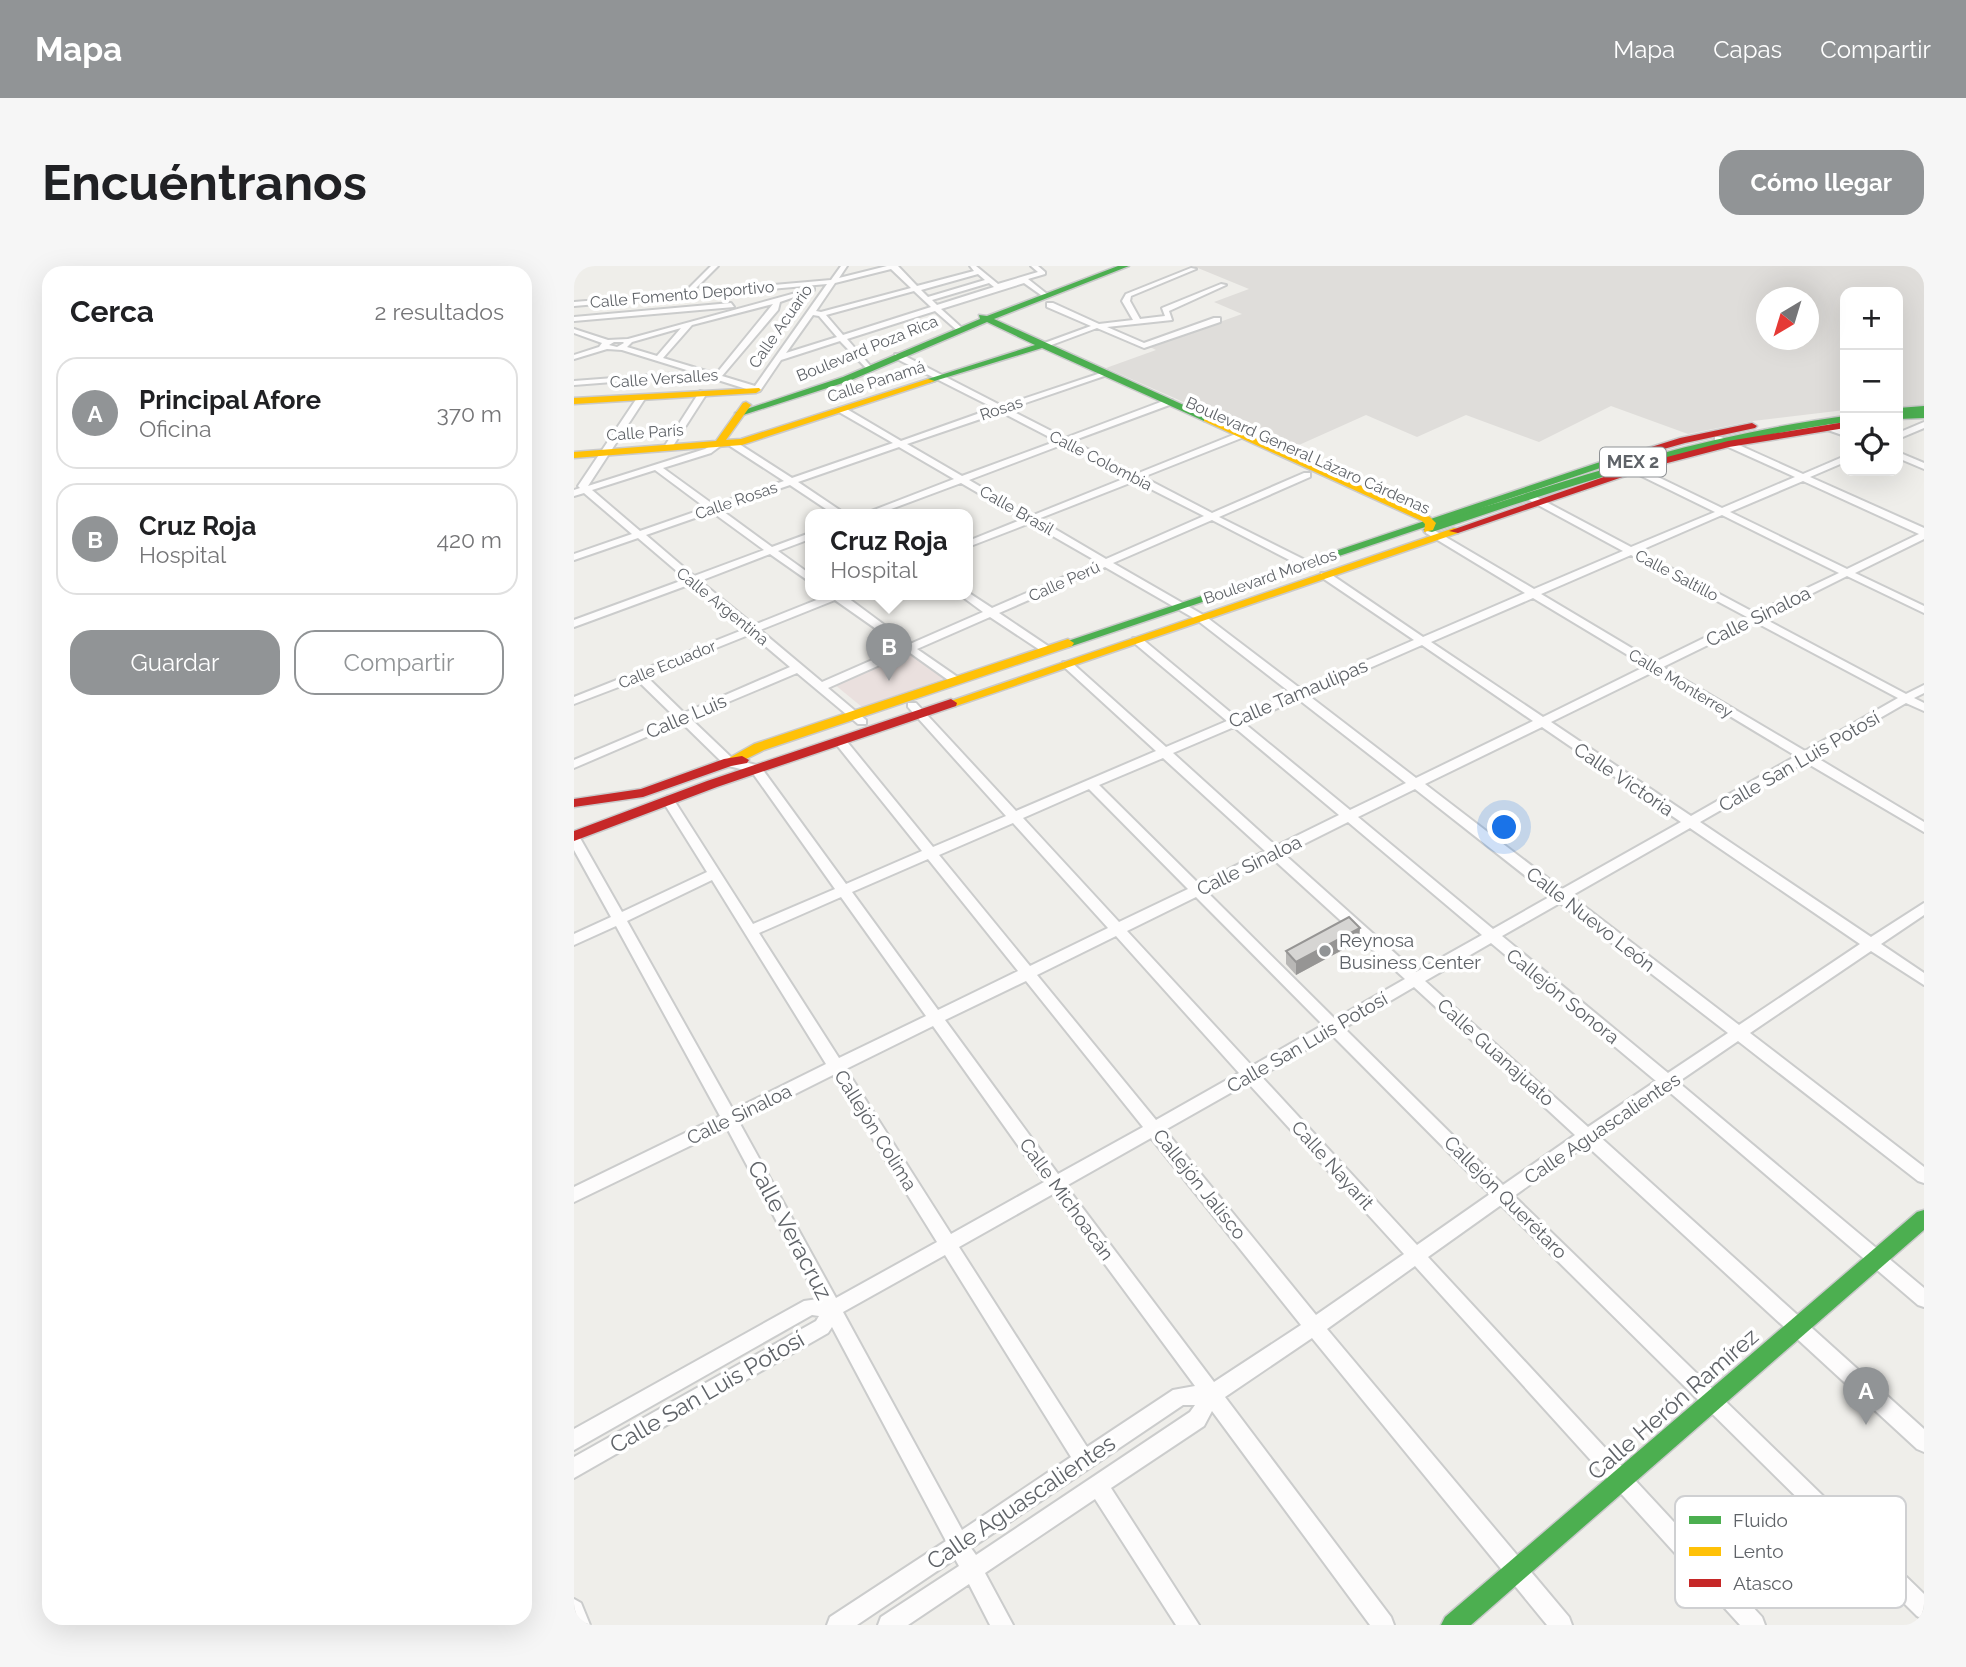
<!DOCTYPE html>
<html lang="es">
<head>
<meta charset="utf-8">
<style>
	body { margin:0; font-family:Raleway,sans-serif; background:#f6f6f6; color:#202124 }
	.controls { position:absolute; right:21px; top:21px; display:grid; overflow:hidden; border-radius:14px; box-shadow:0 7px 28px #0002 }
	.controls button { width:63px; height:63px; display:grid; place-items:center; padding:0; border:0; border-bottom:2px solid #e0e0e0; background:#fff; color:#202124; font:35px sans-serif }
	.compass { position:absolute; left:1182px; top:21px; width:63px; height:63px; border-radius:50%; background:#fff; box-shadow:0 7px 28px #0002; rotate:218deg }
	.you { position:absolute; left:931px; top:562px; width:24px; height:24px; margin:-18px; border:5px solid #fff; border-radius:50%; background:#1a73e8; box-shadow:0 0 0 10px #1a73e833 }
	.badge { display:grid; place-items:center; width:46px; height:46px; border-radius:50%; background:#919496; color:#fff; font-size:23px; font-weight:700 }
	.pin { position:absolute; translate:-50% -58px; filter:drop-shadow(0 2px 4px #0008) }
	.pin::after { content:''; position:absolute; top:37px; width:24px; height:21px; background:inherit; clip-path:polygon(0 0,100% 0,50% 100%) }
	.popup { position:absolute; left:231px; top:243px; width:168px; height:91px; box-sizing:border-box; display:grid; place-content:center; border-radius:14px; background:#fff; filter:drop-shadow(0 2px 5px #0005); font-size:23px; white-space:nowrap; color:#757577 }
	.popup b { font-size:26px; color:#202124 }
	.popup::after { content:''; position:absolute; left:50%; top:100%; margin-left:-14px; border:14px solid transparent; border-top-color:#fff }
	.list { margin:0; padding:0; list-style:none }
	h2 { display:flex; justify-content:space-between; align-items:center; height:91px; margin:0; padding:0 28px; font-size:30px }
	h2 small { font-size:23px; font-weight:400; color:#757577 }
	.list li { display:grid; grid-template-columns:46px 1fr auto; gap:21px; align-items:center; box-sizing:border-box; height:112px; margin:0 14px 14px; padding:0 14px; border:2px solid #e0e0e0; border-radius:21px }
	.list b { display:block; font-size:26px; white-space:nowrap }
	.list p { margin:0; font-size:23px; white-space:nowrap; color:#757577 }
	.list em { font-size:23px; font-style:normal; color:#757577 }
	.actions { display:flex; gap:14px; padding:21px 28px }
	.actions a { flex:1; padding:16px 0; border:2px solid #919496; border-radius:21px; text-align:center; font-size:24px; color:#919496 }
	.actions .main { background:#919496; color:#fff }
	.icon { flex:none; width:38px; height:38px; fill:none; stroke:currentColor; stroke-width:2; stroke-linecap:round; stroke-linejoin:round }
	.map { position:relative; flex:none; width:1350px; height:1359px; overflow:hidden; border-radius:21px }
	header { display:flex; align-items:center; gap:42px; box-sizing:border-box; height:98px; padding:0 35px; background:#919496; color:#fff }
	header strong { font-size:33px }
	nav { display:flex; gap:38px; margin-inline-start:auto; font-size:24px }
	.intro { display:flex; align-items:center; justify-content:space-between; box-sizing:border-box; height:168px; padding:0 42px }
	h1 { margin:0; font-size:49px }
	.button { padding:18px 32px; border-radius:21px; background:#919496; color:#fff; font-size:24px; font-weight:700 }
	main { display:flex; gap:42px; padding:0 42px }
	aside { flex:1; background:#fff; border-radius:21px; box-shadow:0 7px 28px #0002 }
	.map>svg:first-child { display:block }
	.industrial { fill:#dfddda; fill-rule:evenodd }
	.medical { fill:#eae0de }
	.lines { fill:none; stroke-linecap:round; stroke-linejoin:round }
	.street-casing { stroke:#cbcccc; stroke-width:4 }
	.fast-casing { stroke:#cacacb; stroke-width:3 }
	.slow-casing { stroke:#cacacb; stroke-width:3 }
	.jam-casing { stroke:#cacacb; stroke-width:3 }
	.street { fill:#fdfcfc; fill-rule:evenodd }
	.fast { fill:#4caf50; fill-rule:evenodd }
	.slow { fill:#ffc107; fill-rule:evenodd }
	.jam { fill:#c62828; fill-rule:evenodd }
	.wall { fill:#b8b7b5 }
	.shaded-wall { fill:#969594 }
	.building { fill:#d6d5d3; stroke:#969594; stroke-width:2 }
	.poi-dot { fill:#919496; stroke:#fff; stroke-width:2.5 }
	.labels { text-anchor:middle; stroke-width:7; stroke-linejoin:round; paint-order:stroke }
	.far-street-label { font-size:16px; fill:#5f6368; stroke:#fff }
	.shield { fill:#fff; stroke:#8f9295; stroke-width:2 }
	.shield-label { font-size:18px; font-weight:bold; fill:#5f6368 }
	.street-label { font-size:19px; fill:#5f6368; stroke:#fff }
	.poi-label { font-size:19px; fill:#5f6368; stroke:#fff; text-anchor:start }
	.near-street-label { font-size:23px; fill:#5f6368; stroke:#fff }
	.key { fill:#fff; stroke:#cfd0d2; stroke-width:2 }
	.key-label { font-size:19px; fill:#5f6368 }
</style>
</head>
<body>
<header>
<strong>Mapa</strong>
<nav><a>Mapa</a><a>Capas</a><a>Compartir</a></nav>
</header>
<div class="intro"><h1>Encuéntranos</h1><a class="button">Cómo llegar</a></div>
<main>
<aside>
<h2>Cerca<small>2 resultados</small></h2>
<ul class="list">
<li><span class="badge">A</span><div><b>Principal Afore</b><p>Oficina</p></div><em>370 m</em></li>
<li><span class="badge">B</span><div><b>Cruz Roja</b><p>Hospital</p></div><em>420 m</em></li>
</ul>
<div class="actions"><a class="main">Guardar</a><a>Compartir</a></div>
</aside>
<div class="map">
<svg width="1350" height="1359" viewBox="0 0 1350 1359">
	<rect width="100%" height="100%" fill="#efeeea"/>
	<path class="industrial" d="M619,0H1350V140L1324,142V26H1271V144L1179,155L1114,168L1037,140L965,176L892,149L843,171L792,149L716,183L532,102L582,84L576,81L668,48L640,36L675,23ZM1192,32H1234V74H1192Z"/>
	<polygon class="medical" points="334,386 372,412 288,441 260,418"/>
	<g class="lines">
		<g class="street-casing">
			<g id="street">
				<path d="M137,0H144L118,26L257,14L267,0H273L265,12L313,0H324L343,20L400,5L396,0H402L424,18L464,6L457,0H464L471,6V8L454,13L473,28L467,29L450,17L367,43L388,62L389,64L385,66L361,45L273,73L299,103L295,105L266,75L207,94L186,125L182,126L128,109L0,119V115L119,106L48,84L33,83L0,93V89L25,81L28,77L0,67V63L34,74L54,73L240,22V24L206,36L204,44L148,110L181,120L253,18L0,40V36L110,27ZM317,3L337,22L247,46L242,45L261,17ZM404,8L411,14L354,31L347,24ZM415,17L420,21L363,39L358,34ZM340,25L357,41L269,69L252,49ZM199,38L142,108L89,92L118,59ZM239,49L245,50L263,71L212,87ZM107,62L83,90L53,81L58,76ZM40,76H49L50,77L43,81L35,79Z"/>
				<polygon points="617,2 622,3 557,30 556,35 566,53 591,50 588,42 647,18 652,19 595,45 598,54 533,61 570,77 640,52 646,52 646,56 570,82 523,62 472,81 465,79 517,60 473,41 473,37 479,37 525,58 559,54 548,35 552,28"/>
				<polygon points="157,37 160,41 0,55 0,51"/>
				<path d="M321,88H327L428,140L533,105V109L434,143L491,172L592,134H598V138L498,175L562,208L664,167H670V171L569,211L638,247L730,207H736V211L645,251L733,295V299H725L638,254L539,297L631,350L727,423L840,374L747,311V307H755L849,371L951,327L852,267V263H858L960,323L1049,285L953,233V229H959L1057,281L1141,246L1049,201V197H1055L1148,242L1221,211L1141,175V171H1147L1229,208L1271,190V196L1236,211L1350,262V273L1281,307L1350,340V347L1273,310L1189,352L1332,428L1350,419V427L1340,432L1350,437V445L1332,437L1240,490L1350,556V566L1231,496L1126,556L1297,671L1350,637V649L1307,678L1350,707V719L1297,685L1176,767L1350,901V917L1344,915L1164,775L1104,816L1350,1022V1041L1344,1039L1093,824L1025,870L1350,1163V1186L1343,1183L1012,879L940,930L1350,1328V1354L1343,1350L927,939L854,991L1188,1351L1191,1359H1166L841,1000L753,1063L995,1351L998,1359H973L738,1072L651,1131L817,1351L820,1359H796L638,1145L630,1160L537,1222L625,1359H602L521,1233L411,1307L439,1359H416L395,1318L334,1359H304L307,1351L385,1300L381,1293L283,1359H253L256,1351L372,1275L258,1061L254,1067L0,1212V1191L242,1055L245,1050L238,1049L0,1184V1163L230,1035L244,1033L153,862L0,936V921L146,850L42,660L0,679V668L37,651L0,584V568L6,572L48,646L133,606L88,534L94,530L98,531L179,658L261,623L178,506L151,499L107,456L0,502V494L101,451L63,414L0,438V431L171,363L117,318L0,361V354L112,313L64,272L0,294V288L58,268L10,227L0,230V224L6,222L4,220L65,129H68L72,131L14,220L131,183L145,175L149,178L137,187L89,202L140,239L210,215L156,180V176H162L218,212L319,177L265,146V142H271L327,175L420,142L321,92ZM427,146L483,175L388,210L333,178ZM490,178L554,211L457,250L395,214ZM325,181L380,213L287,249H301L387,217L449,253L394,275V281L456,257L524,296L418,342L395,327L394,329H386L409,346L336,378L270,329H255L180,359L126,315L196,288L236,316V308L204,285L236,273V267L198,281L146,243L216,219L261,249H273L224,216ZM81,204L132,242L66,265L18,224ZM561,215L630,250L532,293L464,253ZM1229,215L1345,268L1273,303L1156,246ZM138,246L190,284L120,310L72,269ZM1148,249L1265,307L1181,347L1065,285ZM1057,289L1173,351L1081,396L967,328ZM531,301L623,354L717,427L662,451L567,372H559V376L653,455L592,481L497,396H489V400L582,485L442,545L342,437H334V441L432,550L359,581L270,472H262V478L348,585L272,618L186,500L159,493L116,452L223,407L284,458H292V454L254,422L335,386L377,416H385V412L343,383L416,351L469,386H477V382L425,347ZM959,332L1072,400L969,451L857,376ZM261,334L328,381L248,416L186,364ZM1181,356L1324,432L1231,485L1089,401ZM177,368L216,401L110,447L72,410ZM848,379L959,455L842,512L734,429ZM1081,405L1222,490L1117,550L977,456ZM724,433L832,517L776,544L670,457ZM660,461L765,549L702,580L599,487ZM968,461L1107,556L988,623L851,518ZM589,492L691,585L625,618L525,519ZM515,523L614,623L545,656L449,552ZM841,523L977,630L919,663L784,551ZM774,556L908,669L842,706L710,588ZM439,557L534,662L456,700L365,589ZM1116,562L1286,678L1165,759L997,630ZM354,593L444,705L364,744L278,626ZM699,593L831,713L761,753L633,626ZM138,614L252,798L159,844L53,655ZM267,631L352,750L265,792L185,667ZM622,631L749,759L678,800L553,665ZM986,637L1154,767L1094,807L928,670ZM542,670L665,807L582,854L463,709ZM917,677L1082,815L1014,861L851,715ZM452,715L569,861L484,908L371,754ZM840,721L1001,869L929,919L770,762ZM359,760L470,916L377,968L272,803ZM758,769L916,928L843,979L687,810ZM259,809L363,976L262,1032L165,856ZM674,817L830,988L742,1049L591,864ZM577,872L727,1059L640,1116L492,920ZM479,928L621,1120L599,1124L513,1181L385,981ZM371,989L497,1191L388,1264L269,1046ZM609,1139H621L616,1146L402,1289L397,1282Z"/>
				<polygon points="126,125 133,127 97,183 91,183 90,181"/>
				<polygon points="1350,156 1350,162 1324,173 1324,167"/>
				<polygon points="1254,158 1271,165 1271,170 1251,163 1250,161"/>
				<polygon points="1324,186 1350,197 1350,203 1324,192"/>
				<polygon points="0,1333 7,1337 16,1359 0,1359"/>
			</g>
		</g>
		<g class="fast-casing">
			<g id="fast">
				<polygon points="544,0 555,0 420,53 636,151 636,155 630,155 468,82 354,117 354,113 461,79 413,56 275,115 169,149 161,147 269,111 406,53 405,49 413,50"/>
				<polygon points="1350,140 1350,146 1340,147 1350,146 1350,152 1324,153 1324,142"/>
				<path d="M1271,150V156C1128,176 994,220 858,266L849,264C864,252 909,242 929,235C1041,198 1153,166 1271,150Z"/>
				<polygon points="1047,189 1052,192 1050,194 498,380 494,381 488,377"/>
				<polygon points="1350,944 1350,964 897,1359 867,1359 871,1351 1343,946"/>
			</g>
		</g>
		<g class="slow-casing">
			<g id="slow">
				<polygon points="0,0 5,0 0,3"/>
				<polygon points="354,113 361,115 168,179 0,192 0,186 142,175 169,137 172,136 177,139 152,174 167,173"/>
				<polygon points="185,122 187,124 182,127 0,138 0,132"/>
				<polygon points="633,150 856,251 862,257 859,264 850,266 851,258 848,255 630,155 630,151"/>
				<polygon points="880,262 884,263 884,267 382,440 377,441 371,437"/>
				<polygon points="494,373 500,377 498,380 190,484 160,499 155,500 148,496 180,478"/>
			</g>
		</g>
		<g class="jam-casing">
			<g id="jam">
				<polygon points="1271,156 1271,162 1155,181 1078,201 884,267 875,265 1070,197 1154,175"/>
				<polygon points="1178,157 1183,160 1181,162 1111,177 1047,195 1042,192 1106,172"/>
				<polygon points="377,433 383,437 382,440 143,521 0,575 0,565 133,515"/>
				<polygon points="168,490 175,494 173,497 157,500 69,531 0,541 0,533 67,523 150,493"/>
			</g>
		</g>
		<use href="#street" class="street"/>
		<use href="#fast" class="fast"/>
		<use href="#slow" class="slow"/>
		<use href="#jam" class="jam"/>
	</g>
	<polygon class="wall" points="785,675 722,709 712,698 712,685"/>
	<polygon class="shaded-wall" points="786,662 785,675 722,709 722,696"/>
	<polygon class="building" points="775,651 786,662 722,696 712,685"/>
	<circle class="poi-dot" cx="751" cy="685" r="7"/>
	<g class="labels">
		<g class="far-street-label">
			<text transform="translate(108 28) rotate(-5)" y="6">Calle Fomento Deportivo</text>
			<text transform="translate(206 60) rotate(-55)" y="6">Calle Acuario</text>
			<text transform="translate(293 82) rotate(-22)" y="6">Boulevard Poza Rica</text>
			<text transform="translate(90 112) rotate(-4)" y="6">Calle Versalles</text>
			<text transform="translate(302 115) rotate(-18)" y="6">Calle Panamá</text>
			<text transform="translate(427 142) rotate(-19)" y="6">Rosas</text>
			<text transform="translate(71 166) rotate(-4)" y="6">Calle París</text>
			<text transform="translate(734 189) rotate(24)" y="6">Boulevard General Lázaro Cárdenas</text>
			<text transform="translate(527 194) rotate(27)" y="6">Calle Colombia</text>
			<text transform="translate(162 234) rotate(-19)" y="6">Calle Rosas</text>
			<text transform="translate(443 244) rotate(30)" y="6">Calle Brasil</text>
			<text transform="translate(1103 309) rotate(28)" y="6">Calle Saltillo</text>
			<text transform="translate(696 310) rotate(-19)" y="6">Boulevard Morelos</text>
			<text transform="translate(490 315) rotate(-24)" y="6">Calle Perú</text>
			<text transform="translate(149 340) rotate(39)" y="6">Calle Argentina</text>
			<text transform="translate(93 398) rotate(-22)" y="6">Calle Ecuador</text>
			<text transform="translate(1107 417) rotate(31)" y="6">Calle Monterrey</text>
		</g>
		<rect class="shield" x="1026" y="181.5" width="66" height="29" rx="5"/>
		<g class="shield-label">
			<text x="1059" y="202">MEX 2</text>
		</g>
		<g class="street-label">
			<text transform="translate(1184 350) rotate(-26)" y="7">Calle Sinaloa</text>
			<text transform="translate(724 427) rotate(-23)" y="7">Calle Tamaulipas</text>
			<text transform="translate(112 450) rotate(-23)" y="7">Calle Luis</text>
			<text transform="translate(1225 495) rotate(-30)" y="7">Calle San Luis Potosí</text>
			<text transform="translate(1050 513) rotate(34)" y="7">Calle Victoria</text>
			<text transform="translate(675 599) rotate(-26)" y="7">Calle Sinaloa</text>
			<text transform="translate(1017 653) rotate(38)" y="7">Calle Nuevo León</text>
			<text transform="translate(989 730) rotate(39)" y="7">Callejón Sonora</text>
			<text transform="translate(733 776) rotate(-30)" y="7">Calle San Luis Potosí</text>
			<text transform="translate(922 786) rotate(42)" y="7">Calle Guanajuato</text>
			<text transform="translate(165 848) rotate(-26)" y="7">Calle Sinaloa</text>
			<text transform="translate(1028 862) rotate(-34)" y="7">Calle Aguascalientes</text>
			<text transform="translate(302 864) rotate(58)" y="7">Callejón Colima</text>
			<text transform="translate(759 899) rotate(48)" y="7">Calle Nayarit</text>
			<text transform="translate(626 918) rotate(51)" y="7">Callejón Jalisco</text>
			<text transform="translate(932 931) rotate(45)" y="7">Callejón Querétaro</text>
			<text transform="translate(493 933) rotate(54)" y="7">Calle Michoacán</text>
		</g>
		<g class="poi-label">
			<text x="765" y="681">Reynosa<tspan x="765" dy="22">Business Center</tspan></text>
		</g>
		<g class="near-street-label">
			<text transform="translate(216 964) rotate(62)" y="8">Calle Veracruz</text>
			<text transform="translate(133 1126) rotate(-30)" y="8">Calle San Luis Potosí</text>
			<text transform="translate(1099 1138) rotate(-41)" y="8">Calle Herón Ramírez</text>
			<text transform="translate(447 1236) rotate(-34)" y="8">Calle Aguascalientes</text>
		</g>
	</g>
	<rect x="1101" y="1230" width="231" height="112" rx="10" class="key"/>
	<rect x="1115" y="1250" width="32" height="8" fill="#4caf50"/>
	<rect x="1115" y="1281" width="32" height="9" fill="#ffc107"/>
	<rect x="1115" y="1313" width="32" height="8" fill="#c62828"/>
	<g class="key-label">
		<text x="1159" y="1261">Fluido</text>
		<text x="1159" y="1292">Lento</text>
		<text x="1159" y="1324">Atasco</text>
	</g>
</svg>
<div class="controls">
<button>+</button>
<button>−</button>
<button><svg class="icon" aria-label="locate" viewBox="0 0 24 24"><circle cx="12" cy="12" r="6"/><path d="M12 2v4M12 18v4M2 12h4M18 12h4"/></svg></button>
</div>
<svg class="compass" viewBox="-18 -18 36 36"><path d="M0-13l5 13h-10z" fill="#e53935"/><path d="M0 13l5-13h-10z" fill="#757577"/></svg>
<div class="you"></div>
<div class="pin badge" style="left:1292px;top:1159px">A</div>
<div class="pin badge" style="left:315px;top:415px">B</div>
<div class="popup"><b>Cruz Roja</b>Hospital</div>
</div>
</main>
</body>
</html>
